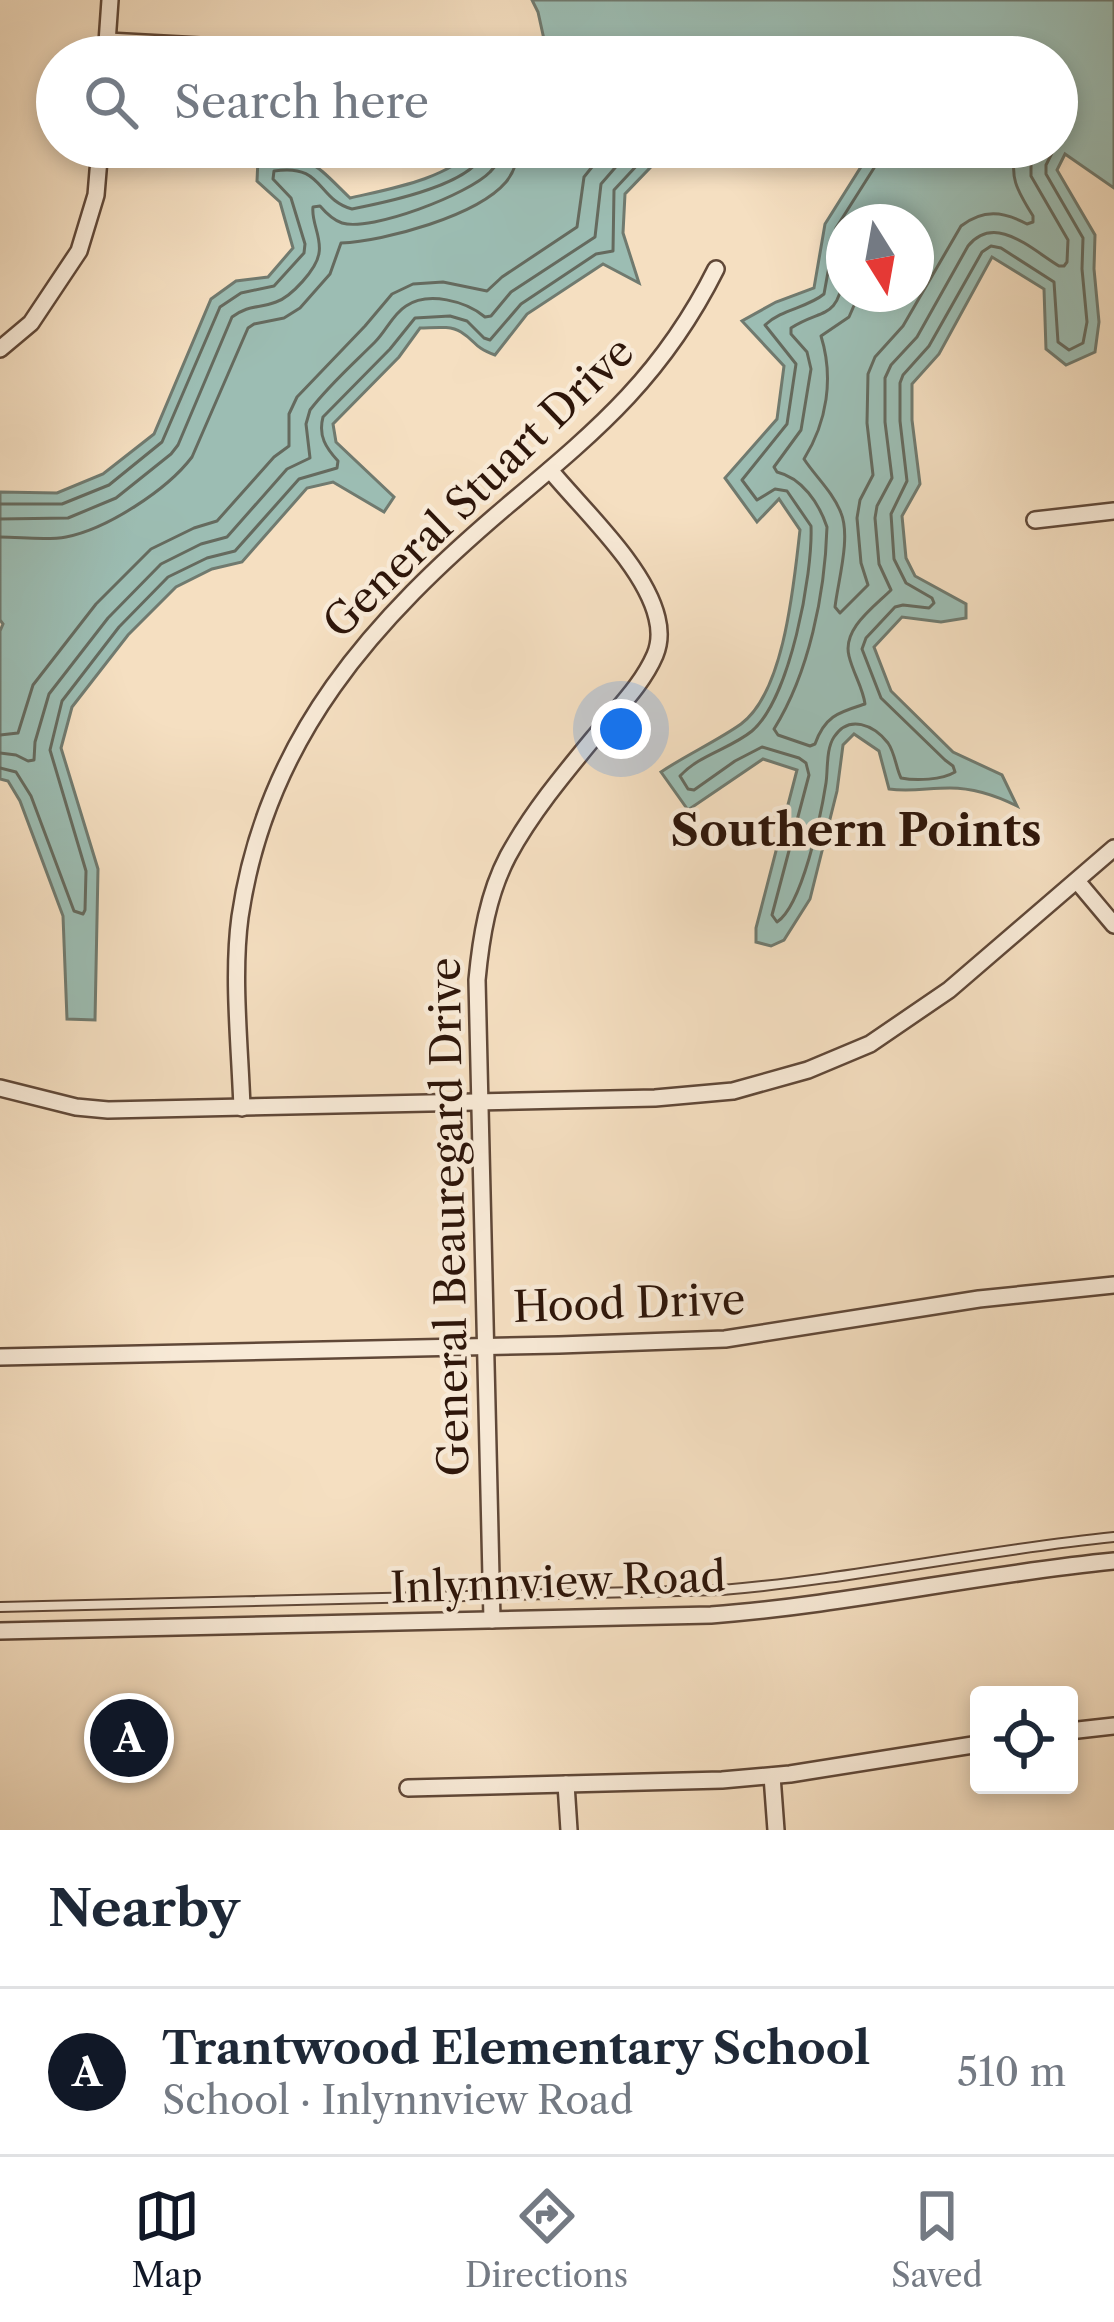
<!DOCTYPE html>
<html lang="en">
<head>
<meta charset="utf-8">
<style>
	body { margin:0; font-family:"Libre Caslon Text",serif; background:#f6f6f7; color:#1f2937 }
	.controls { position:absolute; right:36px; bottom:36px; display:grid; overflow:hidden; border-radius:12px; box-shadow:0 6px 18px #0003 }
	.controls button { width:108px; height:108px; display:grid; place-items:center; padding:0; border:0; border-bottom:3px solid #e0e1e3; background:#fff; color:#1f2937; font:60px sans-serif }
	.compass { position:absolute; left:826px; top:204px; width:108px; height:108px; border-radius:50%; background:#fff; box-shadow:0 6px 18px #0003; rotate:169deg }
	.you { position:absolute; left:621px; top:729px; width:42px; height:42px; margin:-30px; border:9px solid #fff; border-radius:50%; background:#1a73e8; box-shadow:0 0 0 18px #1a73e833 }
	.badge { display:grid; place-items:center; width:78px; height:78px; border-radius:50%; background:#111827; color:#fff; font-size:39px; font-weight:700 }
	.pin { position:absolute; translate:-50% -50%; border:6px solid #fff; box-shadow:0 3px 12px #0006 }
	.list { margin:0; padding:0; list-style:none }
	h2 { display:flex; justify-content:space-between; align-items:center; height:156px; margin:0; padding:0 48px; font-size:51px }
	h2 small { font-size:39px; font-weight:400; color:#747a83 }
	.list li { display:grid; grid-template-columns:78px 1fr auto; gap:36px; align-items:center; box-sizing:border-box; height:168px; padding:0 48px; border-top:3px solid #e0e1e3 }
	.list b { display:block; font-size:45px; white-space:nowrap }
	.list p { margin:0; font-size:39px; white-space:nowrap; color:#747a83 }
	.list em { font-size:39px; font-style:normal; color:#747a83 }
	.icon { flex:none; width:66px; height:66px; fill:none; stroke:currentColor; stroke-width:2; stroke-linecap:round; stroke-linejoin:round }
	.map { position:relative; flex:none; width:1114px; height:1830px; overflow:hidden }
	.search { position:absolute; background:#fff; box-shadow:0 6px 18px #0003; left:36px; right:36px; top:36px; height:132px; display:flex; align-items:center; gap:30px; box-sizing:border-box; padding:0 42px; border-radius:66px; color:#747a83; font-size:45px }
	.sheet { height:324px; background:#fff }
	nav { display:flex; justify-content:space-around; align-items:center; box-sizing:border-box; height:168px; border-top:3px solid #e0e1e3; background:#fff; font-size:33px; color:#747a83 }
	nav a { display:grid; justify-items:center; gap:6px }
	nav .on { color:#111827 }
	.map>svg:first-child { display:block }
	.water { fill:#9cbdb3; stroke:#707a6f; stroke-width:3; fill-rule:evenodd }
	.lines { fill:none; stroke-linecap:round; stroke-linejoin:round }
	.shore { stroke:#656a5e; stroke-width:3 }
	.service-casing { stroke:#604838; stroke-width:12 }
	.minor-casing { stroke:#604838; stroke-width:20 }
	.service { stroke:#f8ead7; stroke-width:8 }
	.minor { stroke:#f8ead7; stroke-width:15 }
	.labels { text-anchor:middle; stroke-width:9; stroke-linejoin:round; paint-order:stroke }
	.street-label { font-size:42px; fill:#2e160a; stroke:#f8ead7 }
	.neighbourhood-label { font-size:45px; font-weight:bold; fill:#2e160a; stroke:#f8ead7 }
</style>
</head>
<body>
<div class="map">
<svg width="1114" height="1830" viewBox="0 0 1114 1830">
	<rect width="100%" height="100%" fill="#f5dfc1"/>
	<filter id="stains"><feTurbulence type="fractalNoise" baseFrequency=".00167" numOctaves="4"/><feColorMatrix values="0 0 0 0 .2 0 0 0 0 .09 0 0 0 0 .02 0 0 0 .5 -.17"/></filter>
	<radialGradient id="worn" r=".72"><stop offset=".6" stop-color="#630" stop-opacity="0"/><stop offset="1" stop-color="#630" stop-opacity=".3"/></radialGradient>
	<g class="water">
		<path d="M532,0H1114V188L1065,154L1057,170L1095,235L1094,269L1099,322L1095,352L1066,365L1046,349L1044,289L992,257L939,354L912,384V420L920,484L902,516L906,558L915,576L966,604V618L941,622L902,617L874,647L891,691L953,752L1002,775L1017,806C997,796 973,788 950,788C928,788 910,792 889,789L879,751L854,734L843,745L837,791L810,899L784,940L771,946L756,942V928L797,770L763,759L688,810L661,772C686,755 717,741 741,724C785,692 794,581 800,530L779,499L757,522L725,478L777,419L784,366L742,321L776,302L814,288L825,224L864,162L869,147H1057V57H545L547,53L538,12ZM916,222V294H844V222Z"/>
		<path d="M478,147H670L625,194L623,233L639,283L603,264L527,314L495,355C473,347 477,342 461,332C450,325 433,328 420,328L399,357L333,424L336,442L394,497L384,512L333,482L307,488L242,562L212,569L176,587L128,635L72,707L61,748L98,869L95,1020L67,1019L63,916L20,801L8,781L0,779V631L3,624L0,620V492L57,493L103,474L154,434L211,299L236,281L268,277L293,248L280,202L257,181L258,159C313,156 312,161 350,198C394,188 444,180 478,147Z"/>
	</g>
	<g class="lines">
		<g class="shore">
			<path d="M880,147L874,168L836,228L824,294C807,308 782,309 765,325L796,364L787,424L742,480L757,500L775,489L787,491L811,526C813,574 790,699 752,731C730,749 699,755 680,776L688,789L694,790L735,761L762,747L799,758L806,763L809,775L772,915L777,922C802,906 821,815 826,783C828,769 826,749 834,737C849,714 874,725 888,743C895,753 896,768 901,778C916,781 942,780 955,772L953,766L945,760L881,698L862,649L866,638L895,607L903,605L929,608L934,603L932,598L906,583L894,559L891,514L907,481L900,421V383L903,375L929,346L982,252L991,246L1001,248L1054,282L1058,342L1069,350L1083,343L1087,322L1082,269L1083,238L1046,174V165L1055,147"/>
			<path d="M844,275C837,321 822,308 791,328V334L807,352L811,369L801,430L774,467L777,472C802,478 819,503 827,527C825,594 809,673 774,729L778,735L810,746L815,744C825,715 840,712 865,704C863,688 853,673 849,656C842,629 874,607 891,590L879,564L875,518L877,506L892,478L885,422V378L891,365L917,337L968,246C995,213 1031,249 1059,266H1064L1067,262L1068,240L1031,176V164L1038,147"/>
			<path d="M859,294L849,317L821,336C834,378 827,422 804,459C815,476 833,492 841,513C851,537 838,581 835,607L840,613L868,585L861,563L857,518L860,500L873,475L867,423L868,374L875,357L903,326L961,226C983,209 1003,211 1027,224L1033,222V216C1018,192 1007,175 1018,147"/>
			<path d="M0,504H62L109,485L162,442L220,307L241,293L274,286L304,253L305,244L291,198L273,179L274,171C324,163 316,199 352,209C383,203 481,184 485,147"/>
			<path d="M0,519L68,518L116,498L171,454L178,445L232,317C250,304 258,309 276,302C291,297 317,269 319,253C322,237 311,222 313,207L320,206C326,213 333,220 342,223C371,232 469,194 490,172C498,165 500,157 500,147"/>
			<path d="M0,537C21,537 46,541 66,537C107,529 167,490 192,457L248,328L254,324L284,318L300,308L330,274L341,243C385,241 477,216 506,182C515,171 518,160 518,147"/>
			<polyline points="0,735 18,733 33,685 96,604 151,549 194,528 217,521 274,457 289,446 289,414 297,397 365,326 392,294 413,284 443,282 487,291 502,277 577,227 584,177 608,147"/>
			<path d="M0,753L16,755L28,761L34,760L35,742L49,694L108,618L161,564L201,544L227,537L287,469L310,458L306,424L310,410C329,385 353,364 375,342C386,331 393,314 406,306C428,291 466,301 485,317L491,316L511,292L595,237L601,184L633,147"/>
			<path d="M0,768L16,772L31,796L74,911L83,914L85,910L86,871L50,750L62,701L119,627L168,577L207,558L235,551L299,479L337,468L338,461C326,448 318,436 323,417L390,349L415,318L450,316L467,321L484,338L490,340L521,304L596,254L613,251L614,190L654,147"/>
		</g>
		<g class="service-casing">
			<path id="service" d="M0,1607L722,1590C853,1579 983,1550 1114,1537"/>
		</g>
		<g class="minor-casing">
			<g id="minor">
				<polyline points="108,41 384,56"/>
				<polyline points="106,57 110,0"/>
				<polyline points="0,349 31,323 79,251 96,195 100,147"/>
				<polyline points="1035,520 1114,511"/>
				<polyline points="1077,881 1114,925"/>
				<polyline points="0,1088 76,1107 108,1110 655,1098 733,1091 808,1070 870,1044 949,990 1114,848"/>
				<path d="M242,1108C240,1048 232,976 240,917C266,737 374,619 507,506C597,430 662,377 716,269"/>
				<polyline points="0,1357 559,1345 725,1339 979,1299 1114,1285"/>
				<path d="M492,1620L477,980C481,937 488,894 508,856C533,810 568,769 601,729C620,706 643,683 655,655C660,643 660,630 657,618C645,567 584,511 550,470"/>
				<path d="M0,1631L711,1615C846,1605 979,1574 1114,1561"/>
				<polyline points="1069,1731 1114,1726"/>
				<polyline points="772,1776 776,1830"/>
				<polyline points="566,1784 569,1830"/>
				<polyline points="408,1788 722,1780 790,1774 979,1744"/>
			</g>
		</g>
		<use href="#service" class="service"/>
		<use href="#minor" class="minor"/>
	</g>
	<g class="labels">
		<g class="street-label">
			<text transform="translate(478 487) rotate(-44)" y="15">General Stuart Drive</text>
			<text transform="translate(449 1217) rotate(-91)" y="15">General Beauregard Drive</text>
			<text transform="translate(629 1303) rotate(-2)" y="15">Hood Drive</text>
			<text transform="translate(558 1582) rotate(-2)" y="15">Inlynnview Road</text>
		</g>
		<g class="neighbourhood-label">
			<text x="856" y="846">Southern Points</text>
		</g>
	</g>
	<rect width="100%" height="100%" filter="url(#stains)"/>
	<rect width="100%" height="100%" fill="url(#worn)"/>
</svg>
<div class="controls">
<button><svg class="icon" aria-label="locate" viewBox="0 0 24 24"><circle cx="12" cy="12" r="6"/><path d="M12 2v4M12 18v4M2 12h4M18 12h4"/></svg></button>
</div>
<svg class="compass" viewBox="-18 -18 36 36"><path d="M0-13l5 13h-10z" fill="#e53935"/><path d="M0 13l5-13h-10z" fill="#747a83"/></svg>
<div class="you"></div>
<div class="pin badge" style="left:129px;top:1738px">A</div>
<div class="search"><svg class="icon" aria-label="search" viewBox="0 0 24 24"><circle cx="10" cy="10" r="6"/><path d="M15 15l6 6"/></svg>Search here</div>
</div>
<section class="sheet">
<h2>Nearby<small></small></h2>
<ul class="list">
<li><span class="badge">A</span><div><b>Trantwood Elementary School</b><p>School · Inlynnview Road</p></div><em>510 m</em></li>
</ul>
</section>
<nav>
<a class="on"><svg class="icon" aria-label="map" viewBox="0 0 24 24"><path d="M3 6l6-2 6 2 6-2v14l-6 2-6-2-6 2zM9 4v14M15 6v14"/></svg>Map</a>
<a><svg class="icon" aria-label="directions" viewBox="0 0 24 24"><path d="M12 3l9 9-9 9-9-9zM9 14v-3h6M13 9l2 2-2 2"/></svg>Directions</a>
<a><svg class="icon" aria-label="saved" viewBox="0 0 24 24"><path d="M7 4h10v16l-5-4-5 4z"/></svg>Saved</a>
</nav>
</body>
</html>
